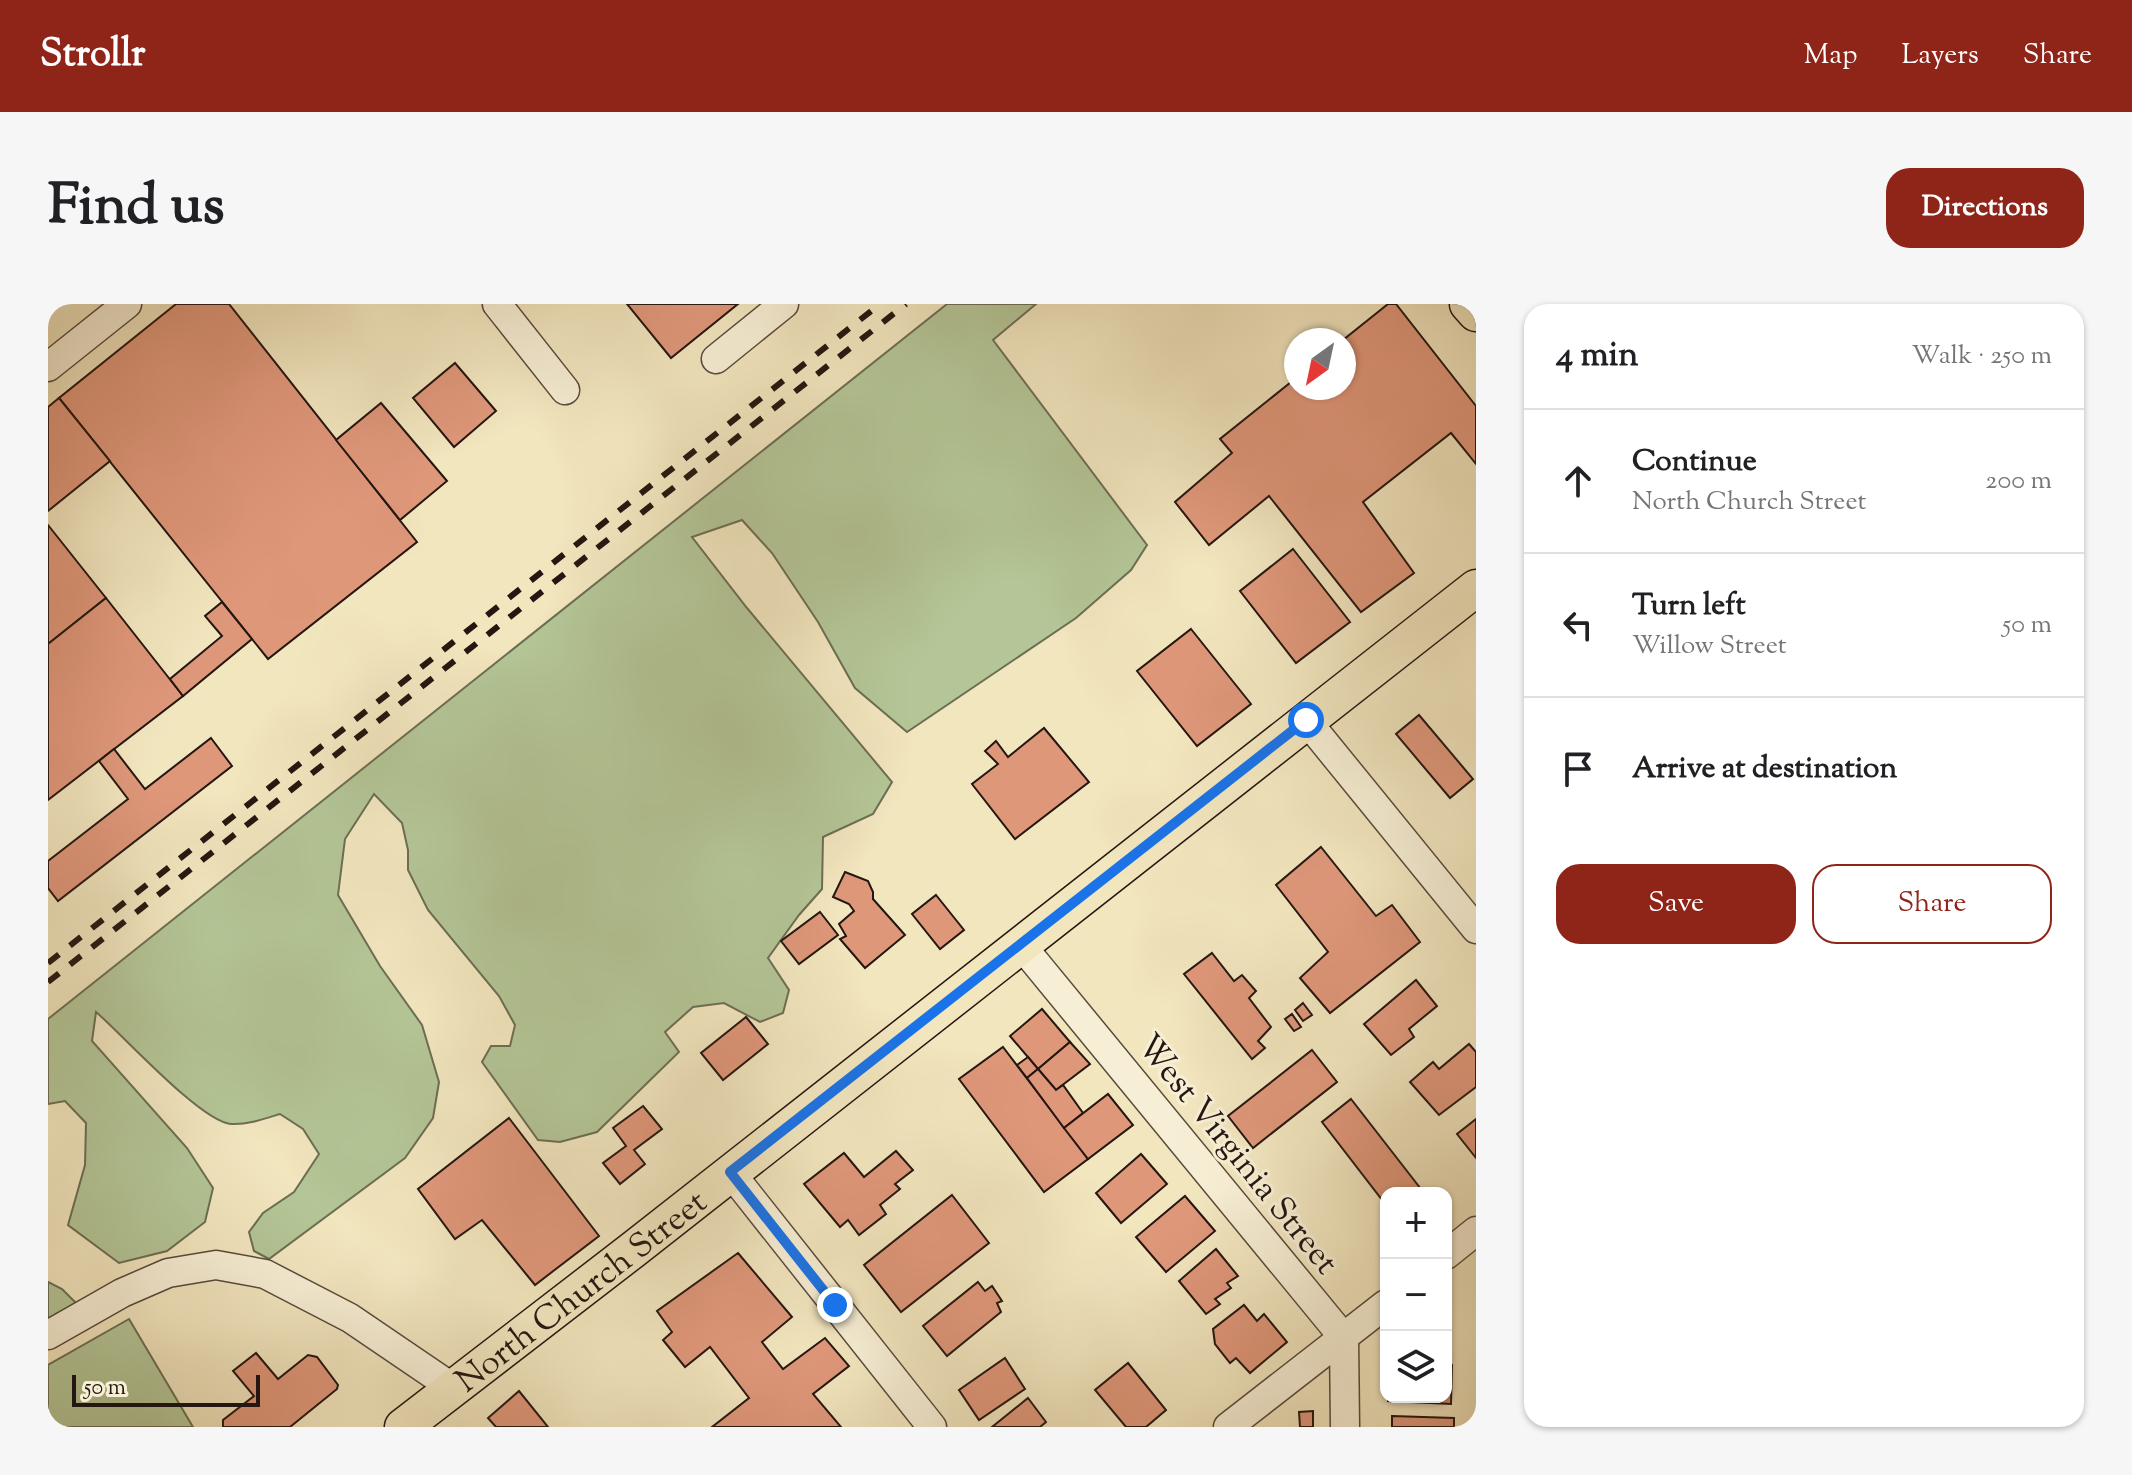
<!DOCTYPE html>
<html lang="en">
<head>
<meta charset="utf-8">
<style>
	body { margin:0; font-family:"Sorts Mill Goudy",serif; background:#f6f6f6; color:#202124 }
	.controls { position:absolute; right:24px; bottom:24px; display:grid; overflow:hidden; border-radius:16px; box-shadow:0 2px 6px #0004 }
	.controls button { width:72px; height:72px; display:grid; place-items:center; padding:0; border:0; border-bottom:2px solid #e0e0e0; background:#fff; color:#202124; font:40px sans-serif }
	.compass { position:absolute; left:1236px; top:24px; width:72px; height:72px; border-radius:50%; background:#fff; box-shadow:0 2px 6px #0004; rotate:213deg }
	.scale { position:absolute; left:24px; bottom:20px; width:188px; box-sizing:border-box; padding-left:8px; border:4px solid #241610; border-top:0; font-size:22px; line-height:28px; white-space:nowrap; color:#241610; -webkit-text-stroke:6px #f7efd5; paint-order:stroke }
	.stop { position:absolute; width:24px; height:24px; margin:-18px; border:6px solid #1a73e8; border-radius:50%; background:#fff }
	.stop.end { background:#1a73e8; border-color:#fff; box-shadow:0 2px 8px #0008 }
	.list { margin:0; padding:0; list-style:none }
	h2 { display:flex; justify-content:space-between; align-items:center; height:104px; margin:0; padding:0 32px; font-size:34px }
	h2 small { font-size:26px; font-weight:400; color:#757577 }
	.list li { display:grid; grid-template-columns:52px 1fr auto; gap:24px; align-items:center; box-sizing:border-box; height:144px; padding:0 32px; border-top:2px solid #e0e0e0 }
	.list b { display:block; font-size:30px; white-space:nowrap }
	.list p { margin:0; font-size:26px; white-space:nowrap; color:#757577 }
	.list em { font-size:26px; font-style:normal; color:#757577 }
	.actions { display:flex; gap:16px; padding:24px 32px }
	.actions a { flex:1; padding:18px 0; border:2px solid #8f2418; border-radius:24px; text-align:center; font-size:28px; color:#8f2418 }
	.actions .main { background:#8f2418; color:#fff }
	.icon { flex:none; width:44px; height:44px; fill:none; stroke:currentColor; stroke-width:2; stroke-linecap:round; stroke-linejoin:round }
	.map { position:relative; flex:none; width:1428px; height:1123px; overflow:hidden; border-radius:24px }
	header { display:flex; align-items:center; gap:48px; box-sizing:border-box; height:112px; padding:0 40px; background:#8f2418; color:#fff }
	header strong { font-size:38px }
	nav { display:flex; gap:44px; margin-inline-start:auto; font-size:28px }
	.intro { display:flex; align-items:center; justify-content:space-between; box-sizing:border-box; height:192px; padding:0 48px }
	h1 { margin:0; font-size:56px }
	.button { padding:20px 36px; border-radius:24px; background:#8f2418; color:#fff; font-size:28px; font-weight:700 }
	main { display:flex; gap:48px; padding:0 48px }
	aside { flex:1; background:#fff; border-radius:24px; box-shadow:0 2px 6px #0004 }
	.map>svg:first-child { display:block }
	.green { fill:#b4c697; stroke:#6c6e54; stroke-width:2 }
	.building { fill:#df977a; stroke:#241610; stroke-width:2 }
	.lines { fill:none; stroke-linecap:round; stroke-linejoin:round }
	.minor-casing { stroke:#584a3c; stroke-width:31 }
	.major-casing { stroke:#241610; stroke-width:39 }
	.minor { stroke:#f7efd5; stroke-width:28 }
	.major { stroke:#f2e6bf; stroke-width:36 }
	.rail { stroke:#241610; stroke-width:6; stroke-dasharray:14 14; stroke-linecap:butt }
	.route { stroke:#1a73e8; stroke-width:10 }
	.labels { text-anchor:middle; stroke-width:6; stroke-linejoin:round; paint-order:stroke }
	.street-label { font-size:34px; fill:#241610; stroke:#f7efd5 }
</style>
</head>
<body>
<header>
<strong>Strollr</strong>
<nav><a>Map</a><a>Layers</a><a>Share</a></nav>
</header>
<div class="intro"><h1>Find us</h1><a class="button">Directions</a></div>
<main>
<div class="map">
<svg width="1428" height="1123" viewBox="0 0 1428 1123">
	<rect width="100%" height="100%" fill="#f2e6bf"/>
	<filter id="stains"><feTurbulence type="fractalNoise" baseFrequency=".0025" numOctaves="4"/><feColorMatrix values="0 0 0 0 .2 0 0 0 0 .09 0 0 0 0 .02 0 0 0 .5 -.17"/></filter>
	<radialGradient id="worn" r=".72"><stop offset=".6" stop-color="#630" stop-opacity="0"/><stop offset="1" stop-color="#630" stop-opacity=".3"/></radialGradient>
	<g class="green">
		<path d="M899,0H988L945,36L1099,241L1083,266L1028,314L859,428L807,384L770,318L724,249L694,216L644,233L699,304L844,478L825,510L775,533L774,585L751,611L720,654L741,686L735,709L712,718L676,699L645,703L617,728L631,748L549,828L512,838L490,836L434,758L443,742H462L467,721L451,692L380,606L360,566V546L354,519L326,490L297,535L290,591L332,662L374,721L391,778L385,814L357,854L221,955L206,947L201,928L215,909L246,888L271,850L255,825L232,810C216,815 199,821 183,820C153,818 75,731 48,708L44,737L139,844L165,884L157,918L119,947L71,959L20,921L37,861L38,819L17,797L0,800V715Z"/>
		<polygon points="0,978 14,985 31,1002 0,1019"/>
		<polygon points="81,1015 145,1123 0,1123 0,1061"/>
	</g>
	<g class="building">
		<polygon points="128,0 181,0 369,238 220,355 11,94"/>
		<polygon points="579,0 690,0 623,54"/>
		<polygon points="1340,0 1348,0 1428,102 1428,160 1403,129 1315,198 1366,269 1313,308 1221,192 1161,241 1127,198 1184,149 1172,135 1248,74 1248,84 1296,84 1295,36"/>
		<polygon points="407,59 448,107 406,143 365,94"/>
		<polygon points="11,94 62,157 0,207 0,103"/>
		<polygon points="333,99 399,177 352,216 288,136"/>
		<polygon points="0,221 58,294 0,340"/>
		<polygon points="1245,245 1302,318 1248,359 1192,287"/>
		<polygon points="58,294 135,392 0,496 0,340"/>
		<polygon points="174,298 204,335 135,392 122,375 174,332 157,312"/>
		<polygon points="1143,325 1203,400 1149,442 1089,367"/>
		<polygon points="1371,411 1425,475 1402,494 1348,430"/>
		<polygon points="996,424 1041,478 967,535 924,480 950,460 937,447 948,437 960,453"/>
		<polygon points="163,434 184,462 10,597 0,584 0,557 80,495 51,457 66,445 97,485"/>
		<polygon points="1273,543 1328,612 1344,601 1372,638 1282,709 1252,674 1280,648 1228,581"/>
		<polygon points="797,568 820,577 825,588 825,595 857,631 817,664 792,635 798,632 791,620 806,607 801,600 785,593"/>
		<polygon points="888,591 916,626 892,645 864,610"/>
		<polygon points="772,608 790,631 751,660 733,637"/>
		<polygon points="1164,649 1186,677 1194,671 1208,687 1201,694 1223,723 1210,737 1217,744 1204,755 1136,670"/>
		<polygon points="1368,676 1389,702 1361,725 1366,733 1343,751 1316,720"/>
		<polygon points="1255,699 1264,711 1255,717 1247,706"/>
		<polygon points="994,705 1022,738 990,765 962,732"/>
		<polygon points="1244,710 1253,723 1246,727 1237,715"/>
		<polygon points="698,713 720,740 675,776 653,749"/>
		<polygon points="1022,738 1042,760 1008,786 990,765"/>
		<polygon points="1421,740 1428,748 1428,783 1391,811 1362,778 1385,758 1391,765"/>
		<polygon points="955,743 1040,855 996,888 911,775"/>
		<polygon points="1264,746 1289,778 1205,844 1180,812"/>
		<polygon points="980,753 990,765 979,774 969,761"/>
		<polygon points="990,765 1008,786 1015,781 1035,809 1016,824 979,774"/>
		<polygon points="1060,790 1085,821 1040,855 1016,824"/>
		<polygon points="1303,795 1376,889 1338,889 1338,901 1274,818"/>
		<polygon points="595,802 614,825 586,846 597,860 572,880 555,859 578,842 565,824"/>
		<polygon points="461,814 551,932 487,981 434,916 407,935 370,885"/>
		<polygon points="1428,815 1428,854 1409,830"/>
		<polygon points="848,847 865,866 847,880 852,885 832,901 838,910 811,931 800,916 792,923 756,880 796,849 816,873"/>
		<polygon points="1093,850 1119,880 1073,919 1048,889"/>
		<polygon points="904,891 941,939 853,1008 816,961"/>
		<polygon points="1137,892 1167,927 1118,968 1088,933"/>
		<polygon points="1168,945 1190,972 1179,979 1183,984 1167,995 1172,1000 1158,1010 1131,977"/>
		<polygon points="690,949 744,1013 714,1038 735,1065 777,1034 801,1062 765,1090 793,1123 664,1123 701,1094 662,1043 637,1063 615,1036 624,1028 609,1007"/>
		<polygon points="930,978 937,987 944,982 954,997 949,999 953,1008 899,1052 875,1022"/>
		<polygon points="1196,1001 1209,1017 1216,1010 1239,1038 1202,1069 1188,1054 1182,1059 1167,1040 1165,1025"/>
		<polygon points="208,1049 230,1075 260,1051 269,1053 290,1081 289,1085 242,1123 175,1123 175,1116 206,1092 185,1067"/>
		<polygon points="957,1054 977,1085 931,1116 911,1086"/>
		<polygon points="1080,1059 1118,1106 1098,1123 1078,1123 1047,1086"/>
		<polygon points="1398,1060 1404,1061 1403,1100 1340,1097 1340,1093 1398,1093"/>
		<polygon points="471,1087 500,1123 448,1123 440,1114"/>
		<polygon points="980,1094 998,1118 992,1123 944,1123"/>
		<polygon points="1265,1107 1265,1123 1252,1123 1251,1108"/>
		<polygon points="1344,1112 1406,1114 1406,1123 1344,1123"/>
	</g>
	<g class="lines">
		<g class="minor-casing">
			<g id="minor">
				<polyline points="449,0 517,86"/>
				<polyline points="668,55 736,0"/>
				<polyline points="0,63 79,0"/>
				<polyline points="1258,416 1428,625"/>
				<polyline points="973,641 1296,1034 1297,1123"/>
				<polyline points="682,868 884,1123"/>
				<polyline points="1398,951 1428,927"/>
				<polyline points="0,1031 74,989 120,969 168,961 217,970 302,1014 405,1084"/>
				<polyline points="1180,1123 1338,1000"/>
			</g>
		</g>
		<g class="major-casing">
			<g id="major">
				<polyline points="1420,0 1428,9"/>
				<path id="s1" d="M355,1123L586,945L1428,284"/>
			</g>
		</g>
		<use href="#minor" class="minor"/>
		<use href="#major" class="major"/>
		<g class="rail">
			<polyline points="0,659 832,0"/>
			<polyline points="0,678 858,0"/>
		</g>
	</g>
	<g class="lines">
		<polyline class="route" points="787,1001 682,868 1258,416"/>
	</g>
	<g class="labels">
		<g class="street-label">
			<text transform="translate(1191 849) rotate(51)" y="12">West Virginia Street</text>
			<text dy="12" stroke="none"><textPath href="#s1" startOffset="224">North Church Street</textPath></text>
		</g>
	</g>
	<rect width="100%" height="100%" filter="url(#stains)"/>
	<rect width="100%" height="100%" fill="url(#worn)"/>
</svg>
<div class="controls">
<button>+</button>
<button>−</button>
<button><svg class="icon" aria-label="layers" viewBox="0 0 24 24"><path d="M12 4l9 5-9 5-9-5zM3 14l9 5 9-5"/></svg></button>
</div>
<svg class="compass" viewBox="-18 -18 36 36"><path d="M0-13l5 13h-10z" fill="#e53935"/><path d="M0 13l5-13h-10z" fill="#757577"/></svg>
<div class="scale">50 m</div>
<div class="stop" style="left:1258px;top:416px"></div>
<div class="stop end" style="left:787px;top:1001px"></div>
</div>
<aside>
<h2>4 min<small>Walk · 250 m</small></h2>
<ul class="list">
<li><svg class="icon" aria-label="ahead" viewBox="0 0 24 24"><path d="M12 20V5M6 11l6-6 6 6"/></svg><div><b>Continue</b><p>North Church Street</p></div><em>200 m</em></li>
<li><svg class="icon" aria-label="left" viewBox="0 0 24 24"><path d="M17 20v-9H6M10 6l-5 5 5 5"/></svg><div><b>Turn left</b><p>Willow Street</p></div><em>50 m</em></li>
<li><svg class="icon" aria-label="arrive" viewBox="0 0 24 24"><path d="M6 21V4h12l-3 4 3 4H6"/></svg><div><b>Arrive at destination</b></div></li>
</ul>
<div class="actions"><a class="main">Save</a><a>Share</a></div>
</aside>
</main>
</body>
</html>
